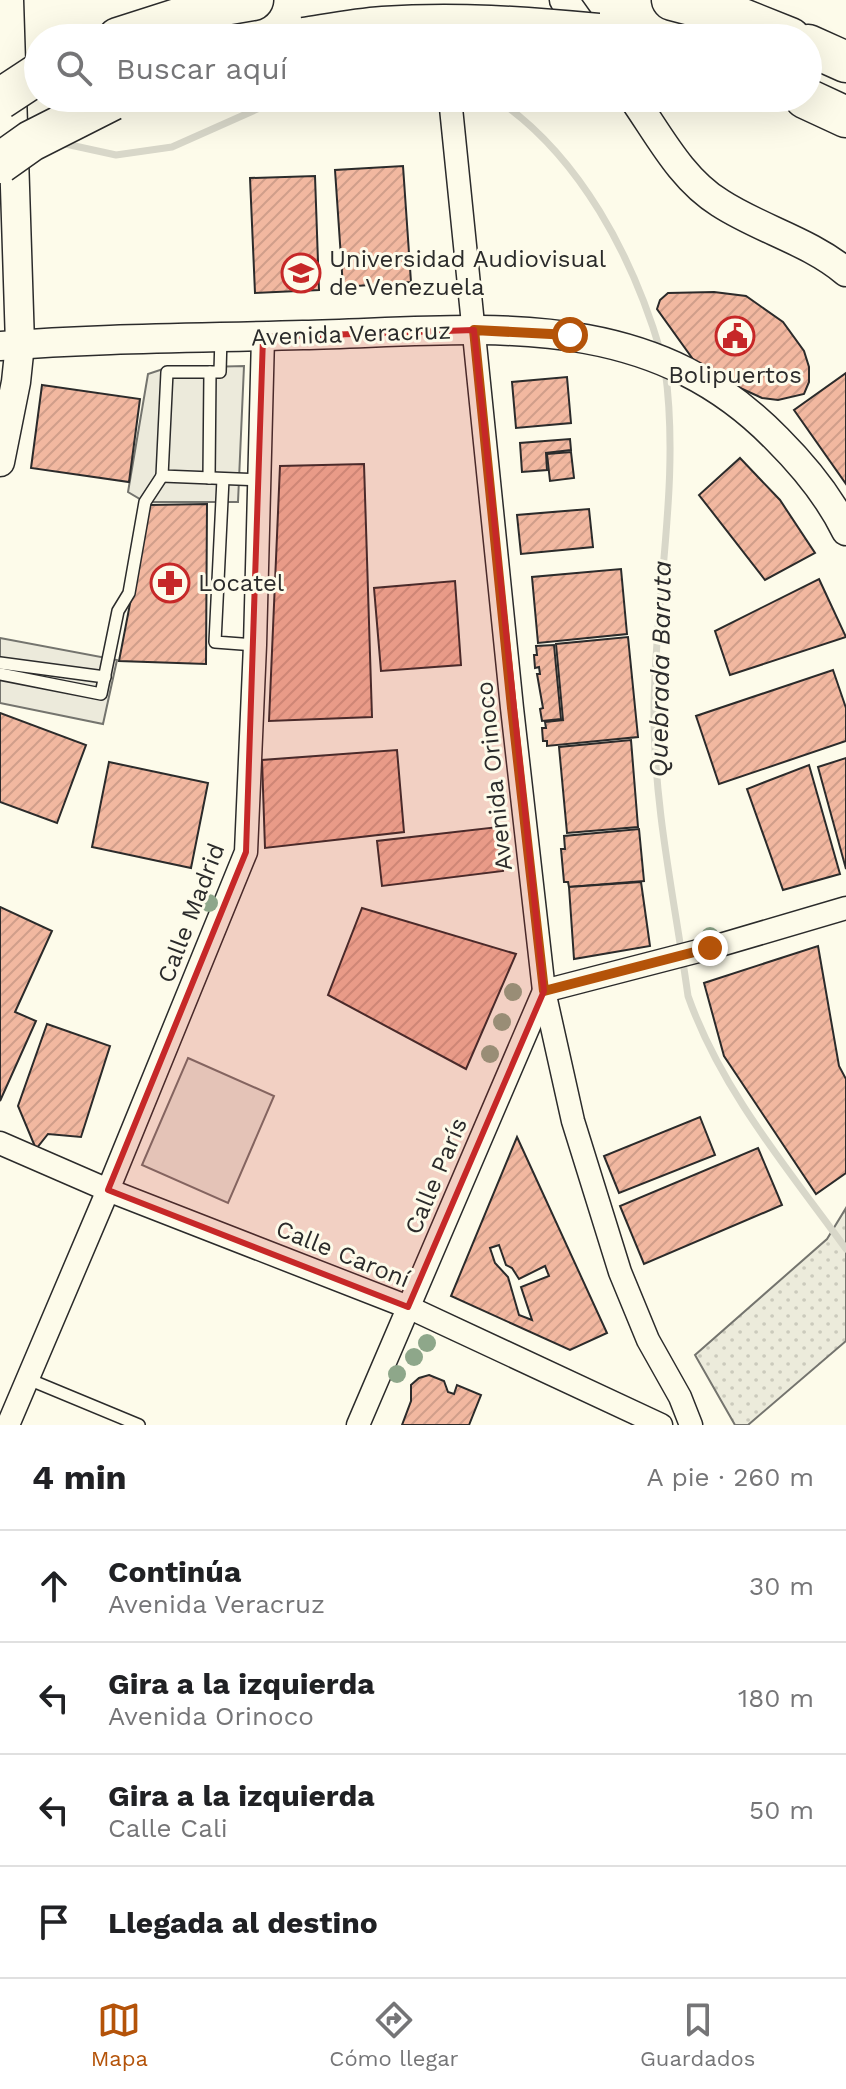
<!DOCTYPE html>
<html lang="es">
<head>
<meta charset="utf-8">
<style>
	body { margin:0; font-family:"Work Sans",sans-serif; background:#f2f2f2; color:#202124 }
	.stop { position:absolute; width:24px; height:24px; margin:-18px; border:6px solid #b45309; border-radius:50%; background:#fff }
	.stop.end { background:#b45309; border-color:#fff; box-shadow:0 2px 8px #0008 }
	.list { margin:0; padding:0; list-style:none }
	h2 { display:flex; justify-content:space-between; align-items:center; height:104px; margin:0; padding:0 32px; font-size:34px }
	h2 small { font-size:26px; font-weight:400; color:#757577 }
	.list li { display:grid; grid-template-columns:52px 1fr auto; gap:24px; align-items:center; box-sizing:border-box; height:112px; padding:0 32px; border-top:2px solid #e0e0e0 }
	.list b { display:block; font-size:30px; white-space:nowrap }
	.list p { margin:0; font-size:26px; white-space:nowrap; color:#757577 }
	.list em { font-size:26px; font-style:normal; color:#757577 }
	.icon { flex:none; width:44px; height:44px; fill:none; stroke:currentColor; stroke-width:2; stroke-linecap:round; stroke-linejoin:round }
	.map { position:relative; flex:none; width:846px; height:1425px; overflow:hidden }
	.search { position:absolute; background:#fff; box-shadow:0 8px 32px #0002; left:24px; right:24px; top:24px; height:88px; display:flex; align-items:center; gap:20px; box-sizing:border-box; padding:0 28px; border-radius:44px; color:#757577; font-size:30px }
	.sheet { height:552px; background:#fff }
	nav { display:flex; justify-content:space-around; align-items:center; box-sizing:border-box; height:112px; border-top:2px solid #e0e0e0; background:#fff; font-size:22px; color:#757577 }
	nav a { display:grid; justify-items:center; gap:4px }
	nav .on { color:#b45309 }
	.map>svg:first-child { display:block }
	.park { fill:url(#park-dots); stroke:#74746e; stroke-width:2 }
	.parking { fill:#eceadb; stroke:#74746e; stroke-width:2 }
	.lines { fill:none; stroke-linecap:round; stroke-linejoin:round }
	.stream { stroke:#d8d7c9; stroke-width:7 }
	.building { fill:url(#building-hatch); stroke:#2b2b2b; stroke-width:2; fill-rule:evenodd }
	.service-casing { stroke:#2b2b2b; stroke-width:14 }
	.minor-casing { stroke:#2b2b2b; stroke-width:25 }
	.tertiary-casing { stroke:#2b2b2b; stroke-width:31 }
	.motorway-casing { stroke:#2b2b2b; stroke-width:43 }
	.service { stroke:#fdfbea; stroke-width:11 }
	.minor { stroke:#fdfbea; stroke-width:22 }
	.tertiary { stroke:#fdfbea; stroke-width:28 }
	.motorway { stroke:#fdfbea; stroke-width:40 }
	.motorway-bridge-casing { stroke:#2b2b2b; stroke-width:43; stroke-linecap:butt }
	.motorway-bridge { stroke:#fdfbea; stroke-width:40 }
	.tree { fill:#8ea78a }
	.route { stroke:#b45309; stroke-width:10 }
	.marked { fill:#c62828; fill-opacity:0.2; stroke:#c62828; stroke-width:6; stroke-linejoin:round }
	.labels { text-anchor:middle; stroke-width:6; stroke-linejoin:round; paint-order:stroke }
	.poi-label { font-size:24px; fill:#2b2b2b; stroke:#fdfbea; text-anchor:start }
	.street-label { font-size:24px; fill:#2b2b2b; stroke:#fdfbea }
	.water-label { font-size:26px; font-style:italic; fill:#2b2b2b; stroke:#fdfbea }
</style>
</head>
<body>
<div class="map">
<svg width="846" height="1425" viewBox="0 0 846 1425">
	<defs>
		<pattern id="park-dots" width="8" height="8" patternUnits="userSpaceOnUse" patternTransform="scale(2)"><rect width="8" height="8" fill="#ecebdb"/><path d="M2 2h.1M6 6h.1" fill="none" stroke="#cbcabc" stroke-width="1.8" stroke-linecap="round"/></pattern>
		<pattern id="building-hatch" width="6" height="6" patternUnits="userSpaceOnUse" patternTransform="scale(2)"><rect width="6" height="6" fill="#f2b8a0"/><path d="M-1 1l2-2M0 6l6-6M5 7l2-2" fill="none" stroke="#d09e8a"/></pattern>
	</defs>
	<rect width="100%" height="100%" fill="#fdfbea"/>
	<polygon class="park" points="846,1208 846,1341 748,1425 735,1425 695,1355 827,1239"/>
	<g class="parking">
		<polygon points="244,366 238,502 145,502 128,492 148,374 166,368"/>
		<polygon points="0,638 117,660 103,724 0,703"/>
		<polygon points="188,1058 274,1096 228,1203 142,1165"/>
	</g>
	<g class="lines">
		<g class="stream">
			<path d="M495,98C580,155 633,257 661,353"/>
			<polyline points="61,143 116,155 172,147 282,98"/>
			<path d="M665,369C681,483 654,599 654,713C654,808 675,902 688,996C721,1090 788,1169 846,1249"/>
		</g>
	</g>
	<g class="building">
		<polygon points="403,166 411,282 343,287 335,170"/>
		<polygon points="315,176 319,290 255,293 250,178"/>
		<polygon points="714,292 746,296 783,322 804,351 809,367 809,382 804,394 778,400 762,398 725,381 695,362 657,309 660,300 668,293"/>
		<polygon points="846,373 846,484 794,410"/>
		<polygon points="567,377 571,423 516,428 512,382"/>
		<polygon points="42,385 140,399 129,482 31,468"/>
		<polygon points="570,439 571,450 546,453 547,470 522,472 520,443"/>
		<polygon points="571,452 574,478 550,481 547,454"/>
		<polygon points="740,458 780,500 815,553 765,580 699,495"/>
		<polygon points="364,464 372,717 269,721 280,466"/>
		<polygon points="207,504 206,664 119,661 149,505"/>
		<polygon points="589,509 593,547 521,554 517,515"/>
		<polygon points="621,569 627,634 538,643 532,577"/>
		<polygon points="819,579 846,637 730,675 715,631"/>
		<polygon points="455,581 461,665 381,671 374,588"/>
		<polygon points="628,637 638,737 547,746 547,741 543,741 542,728 546,728 545,722 563,720 556,644"/>
		<polygon points="554,645 561,719 542,721 540,709 543,708 537,674 540,674 539,667 535,668 534,655 537,655 536,646"/>
		<polygon points="833,670 846,708 846,741 719,784 696,716"/>
		<polygon points="0,713 86,745 57,823 0,802"/>
		<polygon points="631,740 638,827 567,833 559,747"/>
		<polygon points="397,750 404,832 265,848 262,760"/>
		<polygon points="846,758 846,869 818,767"/>
		<polygon points="109,762 208,783 191,868 92,847"/>
		<polygon points="809,765 840,874 783,890 747,789"/>
		<polygon points="498,827 503,871 382,886 377,841"/>
		<polygon points="639,829 644,881 569,887 568,882 564,882 561,849 565,849 564,836"/>
		<polygon points="641,882 650,946 574,959 569,887"/>
		<polygon points="0,907 52,931 15,1012 36,1021 0,1101"/>
		<polygon points="362,908 516,954 466,1069 328,995"/>
		<polygon points="818,946 839,1066 846,1079 846,1173 816,1194 724,1056 704,983"/>
		<polygon points="47,1024 110,1046 81,1137 48,1134 36,1149 18,1106"/>
		<polygon points="700,1117 715,1155 619,1193 604,1156"/>
		<path d="M517,1137L607,1333L570,1350L451,1296ZM499,1245L506,1265L512,1268L519,1279L545,1266L549,1276L521,1287L532,1320L519,1315L508,1277L495,1263L490,1248Z"/>
		<polygon points="758,1148 782,1205 644,1264 620,1206"/>
		<polygon points="429,1375 444,1381 448,1392 454,1394 457,1385 481,1395 469,1425 402,1425 411,1401 411,1385 419,1378"/>
	</g>
	<g class="lines">
		<g class="service-casing">
			<g id="service">
				<polyline points="221,337 220,372 167,372 162,476 260,480"/>
				<polyline points="209,478 210,372"/>
				<polyline points="223,479 215,642 255,645"/>
				<polyline points="0,663 105,677"/>
				<polyline points="0,674 101,694 118,611 129,593 145,502 162,476"/>
				<polyline points="28,1379 139,1425"/>
			</g>
		</g>
		<g class="minor-casing">
			<g id="minor">
				<polyline points="450,98 512,708 544,991 573,1121 620,1272 648,1340 680,1397 691,1425"/>
				<polyline points="544,991 710,948 846,908"/>
				<polyline points="0,1143 108,1190 408,1307 661,1425"/>
				<polyline points="8,1425 108,1190 246,852 255,645 263,337"/>
				<polyline points="358,1425 544,991"/>
			</g>
		</g>
		<g class="tertiary-casing">
			<g id="tertiary">
				<polyline points="564,0 591,38"/>
				<path d="M633,98C659,135 681,179 720,203C760,229 809,241 846,272"/>
				<path d="M0,346C101,338 202,338 303,335C476,331 645,303 777,439C805,467 829,496 846,531"/>
				<polyline points="0,462 16,382 20,344 9,0"/>
			</g>
		</g>
		<g class="motorway-casing">
			<g id="motorway">
				<polyline points="672,0 740,18 790,38"/>
				<polyline points="118,38 218,6 253,0"/>
				<polyline points="808,45 846,62"/>
				<polyline points="805,98 846,117"/>
			</g>
		</g>
		<use href="#service" class="service"/>
		<use href="#minor" class="minor"/>
		<use href="#tertiary" class="tertiary"/>
		<use href="#motorway" class="motorway"/>
		<g class="motorway-bridge-casing">
			<g id="motorway-bridge">
				<path d="M304,38C330,34 356,29 383,27C455,22 526,27 598,34"/>
				<polyline points="0,99 38,74"/>
				<polyline points="0,163 31,141 112,100"/>
			</g>
		</g>
		<use href="#motorway-bridge" class="motorway-bridge"/>
	</g>
	<g class="tree">
		<circle cx="209" cy="903" r="9"/>
		<circle cx="710" cy="936" r="9"/>
		<circle cx="513" cy="992" r="9"/>
		<circle cx="502" cy="1022" r="9"/>
		<circle cx="490" cy="1054" r="9"/>
		<circle cx="427" cy="1343" r="9"/>
		<circle cx="414" cy="1357" r="9"/>
		<circle cx="397" cy="1374" r="9"/>
	</g>
	<g class="lines">
		<polyline class="route" points="570,335 474,330 512,708 544,991 710,948"/>
	</g>
	<path class="marked" d="M474,330L544,991L408,1307L108,1190L246,852L263,337Z"/>
	<defs>
		<g id="university-ring" transform="scale(2)"><circle r="9.5" fill="#fdfbea" stroke="#c62828" stroke-width="1.5"/><path d="M0-5L7-2L0 1L-7-2ZM-4 1L0 2.5L4 1V4Q0 6-4 4Z" fill="#c62828"/></g>
		<g id="civic-ring" transform="scale(2)"><circle r="9.5" fill="#fdfbea" stroke="#c62828" stroke-width="1.5"/><path d="M-.6-6.5H3V-4.5H.6V-3L4-1V1h2V6H-6V1h2V-1L-.6-3ZM-1.2 2.5V6h2.4V2.5Z" fill="#c62828"/></g>
		<g id="pharmacy-ring" transform="scale(2)"><circle r="9.5" fill="#fdfbea" stroke="#c62828" stroke-width="1.5"/><path d="M-2-6h4v4h4v4h-4v4h-4v-4h-4v-4h4Z" fill="#c62828"/></g>
	</defs>
	<g fill-rule="evenodd">
		<use href="#university-ring" x="301" y="273"/>
		<use href="#civic-ring" x="735" y="336"/>
		<use href="#pharmacy-ring" x="170" y="583"/>
	</g>
	<g class="labels">
		<g class="poi-label">
			<text x="329" y="267">Universidad Audiovisual<tspan x="329" dy="28">de Venezuela</tspan></text>
			<text x="735" y="383" text-anchor="middle">Bolipuertos</text>
			<text x="198" y="591">Locatel</text>
		</g>
		<g class="street-label">
			<text transform="translate(351 334) rotate(-2)" y="8">Avenida Veracruz</text>
			<text transform="translate(494 776) rotate(-96)" y="8">Avenida Orinoco</text>
			<text transform="translate(191 913) rotate(-69)" y="8">Calle Madrid</text>
			<text transform="translate(436 1176) rotate(-67)" y="8">Calle París</text>
			<text transform="translate(343 1254) rotate(22)" y="8">Calle Caroní</text>
		</g>
		<g class="water-label">
			<text transform="translate(660 669) rotate(-89)" y="9">Quebrada Baruta</text>
		</g>
	</g>
</svg>
<div class="stop" style="left:570px;top:335px"></div>
<div class="stop end" style="left:710px;top:948px"></div>
<div class="search"><svg class="icon" aria-label="search" viewBox="0 0 24 24"><circle cx="10" cy="10" r="6"/><path d="M15 15l6 6"/></svg>Buscar aquí</div>
</div>
<section class="sheet">
<h2>4 min<small>A pie · 260 m</small></h2>
<ul class="list">
<li><svg class="icon" aria-label="ahead" viewBox="0 0 24 24"><path d="M12 20V5M6 11l6-6 6 6"/></svg><div><b>Continúa</b><p>Avenida Veracruz</p></div><em>30 m</em></li>
<li><svg class="icon" aria-label="left" viewBox="0 0 24 24"><path d="M17 20v-9H6M10 6l-5 5 5 5"/></svg><div><b>Gira a la izquierda</b><p>Avenida Orinoco</p></div><em>180 m</em></li>
<li><svg class="icon" aria-label="left" viewBox="0 0 24 24"><path d="M17 20v-9H6M10 6l-5 5 5 5"/></svg><div><b>Gira a la izquierda</b><p>Calle Cali</p></div><em>50 m</em></li>
<li><svg class="icon" aria-label="arrive" viewBox="0 0 24 24"><path d="M6 21V4h12l-3 4 3 4H6"/></svg><div><b>Llegada al destino</b></div></li>
</ul>
</section>
<nav>
<a class="on"><svg class="icon" aria-label="map" viewBox="0 0 24 24"><path d="M3 6l6-2 6 2 6-2v14l-6 2-6-2-6 2zM9 4v14M15 6v14"/></svg>Mapa</a>
<a><svg class="icon" aria-label="directions" viewBox="0 0 24 24"><path d="M12 3l9 9-9 9-9-9zM9 14v-3h6M13 9l2 2-2 2"/></svg>Cómo llegar</a>
<a><svg class="icon" aria-label="saved" viewBox="0 0 24 24"><path d="M7 4h10v16l-5-4-5 4z"/></svg>Guardados</a>
</nav>
</body>
</html>
